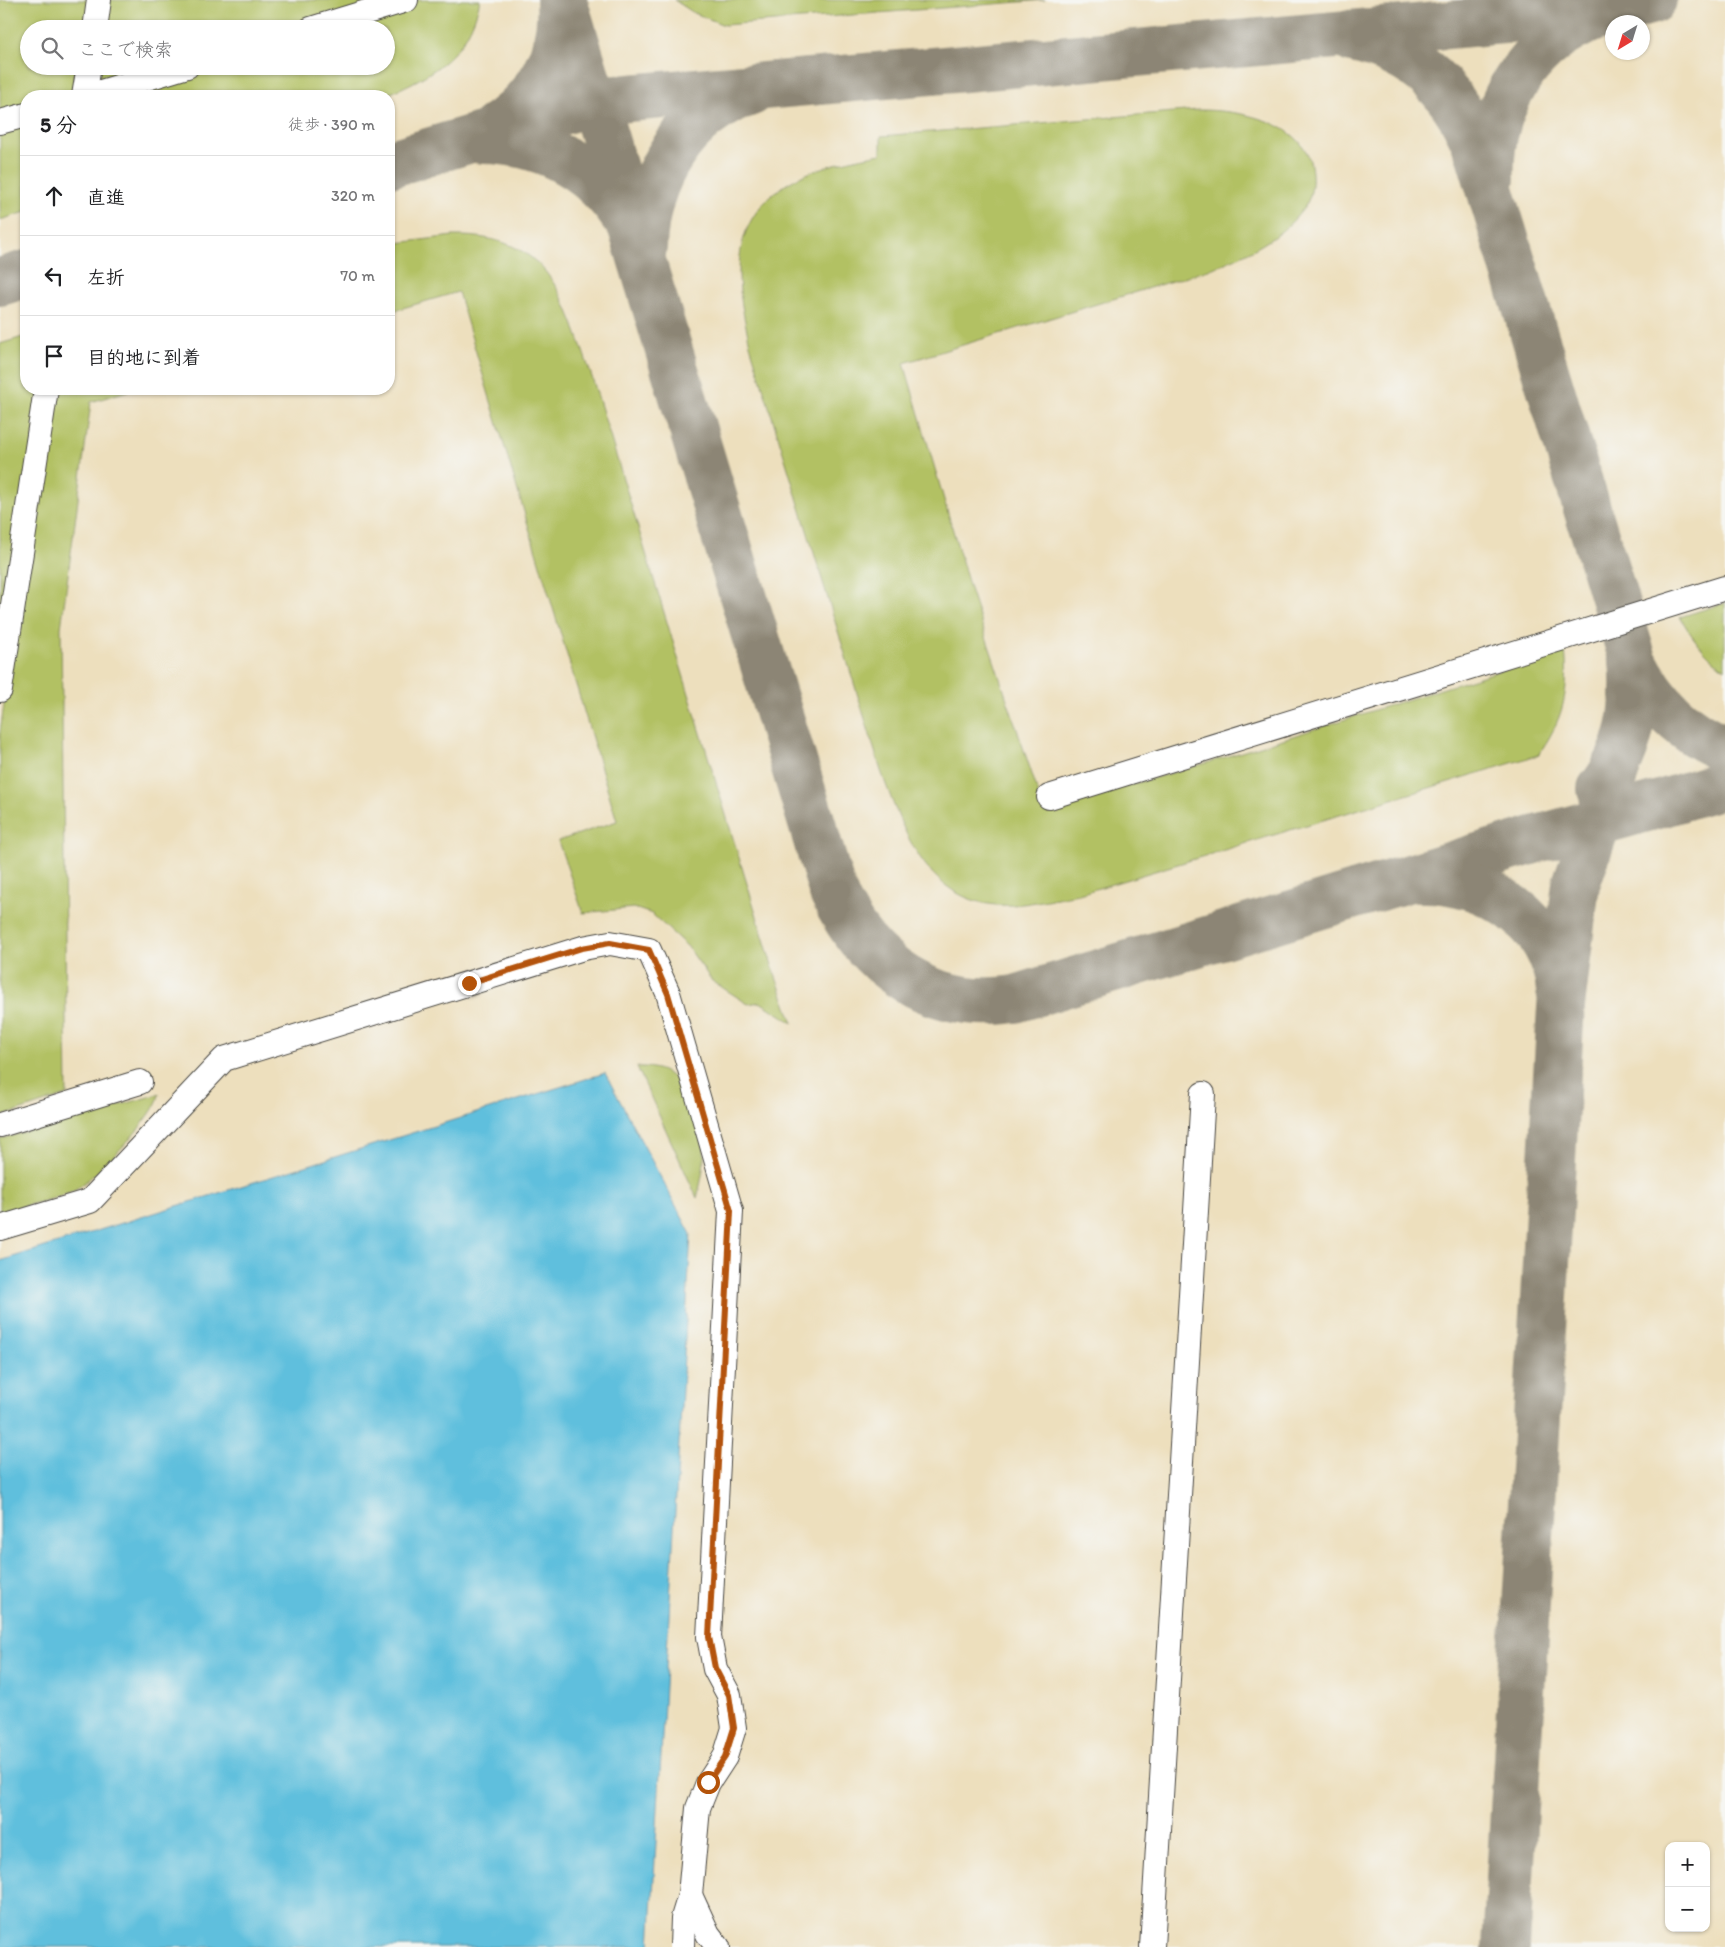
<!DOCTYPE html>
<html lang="ja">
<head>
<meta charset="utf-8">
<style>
	body { margin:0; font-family:Itim,"Klee One",sans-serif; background:#f2f2f2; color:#202124 }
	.controls { position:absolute; right:15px; bottom:15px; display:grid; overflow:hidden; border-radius:10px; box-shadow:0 1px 4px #0004 }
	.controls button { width:45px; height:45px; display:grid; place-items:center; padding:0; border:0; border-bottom:1px solid #e0e0e0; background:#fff; color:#202124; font:25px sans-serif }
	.compass { position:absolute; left:1605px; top:15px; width:45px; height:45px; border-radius:50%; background:#fff; box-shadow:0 1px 4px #0004; rotate:218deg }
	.stop { position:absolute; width:15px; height:15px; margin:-11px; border:4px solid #b45309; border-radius:50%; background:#fff }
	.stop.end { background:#b45309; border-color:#fff; box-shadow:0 1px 5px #0008 }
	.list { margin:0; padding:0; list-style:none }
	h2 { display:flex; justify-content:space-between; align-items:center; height:65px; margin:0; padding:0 20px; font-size:21px }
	h2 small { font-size:16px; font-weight:400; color:#757577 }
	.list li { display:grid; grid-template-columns:32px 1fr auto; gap:15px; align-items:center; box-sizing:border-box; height:80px; padding:0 20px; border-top:1px solid #e0e0e0 }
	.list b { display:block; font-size:19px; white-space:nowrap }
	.list em { font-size:16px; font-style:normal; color:#757577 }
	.icon { flex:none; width:28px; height:28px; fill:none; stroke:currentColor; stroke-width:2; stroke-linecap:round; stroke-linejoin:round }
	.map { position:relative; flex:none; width:1725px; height:1947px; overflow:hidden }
	.search { position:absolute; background:#fff; box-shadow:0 1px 4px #0004; left:20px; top:20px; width:375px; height:55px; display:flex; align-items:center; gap:12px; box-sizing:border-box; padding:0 18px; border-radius:28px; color:#757577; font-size:19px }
	.panel { position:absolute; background:#fff; box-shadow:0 1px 4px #0004; left:20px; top:90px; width:375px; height:305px; border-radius:20px }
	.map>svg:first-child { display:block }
	.green { fill:#b2c163; stroke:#6e7647; fill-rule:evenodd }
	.water { fill:#5fbfdd; stroke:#457584 }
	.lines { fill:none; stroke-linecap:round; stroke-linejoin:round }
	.taxiway { stroke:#8c8574; stroke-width:48 }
	.minor-casing { stroke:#484641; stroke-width:26 }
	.minor { stroke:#fff; stroke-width:24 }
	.route { stroke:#b45309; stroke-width:6 }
</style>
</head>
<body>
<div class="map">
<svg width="1725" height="1947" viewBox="0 0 1725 1947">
	<rect width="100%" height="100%" fill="#f6f6f2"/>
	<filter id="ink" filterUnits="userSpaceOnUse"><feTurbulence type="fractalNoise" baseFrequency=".02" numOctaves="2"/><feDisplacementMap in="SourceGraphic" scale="10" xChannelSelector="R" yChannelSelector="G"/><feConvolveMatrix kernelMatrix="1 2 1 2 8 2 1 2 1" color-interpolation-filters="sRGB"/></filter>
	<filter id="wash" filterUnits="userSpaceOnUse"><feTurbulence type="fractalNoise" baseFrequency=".0096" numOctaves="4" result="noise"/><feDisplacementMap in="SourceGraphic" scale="20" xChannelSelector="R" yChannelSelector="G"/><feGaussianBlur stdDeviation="1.12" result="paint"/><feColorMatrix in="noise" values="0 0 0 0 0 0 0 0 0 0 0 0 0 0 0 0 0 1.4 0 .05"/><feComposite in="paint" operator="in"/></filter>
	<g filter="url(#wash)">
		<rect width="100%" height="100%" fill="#eddfbd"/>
		<g class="green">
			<path d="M0,0H480C468,55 433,75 384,96H26V212L0,220ZM29,29H386V66H29Z"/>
			<polygon points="674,0 1045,0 724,25 694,13"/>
			<path d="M1198,110C1239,110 1309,121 1312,173C1313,186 1311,199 1303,209C1280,240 1243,256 1208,270L904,363L971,592L1044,810L1213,761L1565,650C1570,692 1563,720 1538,755L1079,894C1052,898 1023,907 996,905C924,898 902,827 881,771L750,345C745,321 739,297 739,273C739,187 812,166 881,154V136Z"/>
			<path d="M453,236C552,234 564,299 592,377L774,972L793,1023L760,1002L748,1004L712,981L688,947L652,914L634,908L583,913L558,841L617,821L458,292L389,312V244Z"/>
			<polygon points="26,336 26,389 41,389 0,653 0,344"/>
			<polygon points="52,389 134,389 91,402 61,628 67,1095 0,1117 0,731"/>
			<path d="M1725,603V669C1705,656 1692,637 1680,617Z"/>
			<path d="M637,1067C674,1065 688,1090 697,1122C700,1130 704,1140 704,1148C705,1165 701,1182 697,1198Z"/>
			<path d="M159,1094C158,1115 94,1179 74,1190C52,1201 24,1205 0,1212V1139Z"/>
		</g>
		<polygon class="water" points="605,1073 691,1234 650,1947 0,1947 0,1261"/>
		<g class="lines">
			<g class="taxiway">
				<path d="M563,0L833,893C866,966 932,1012 1015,999L1537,839L1647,808L1725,784"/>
				<path d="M1352,39C1420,53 1458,94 1480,156L1633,660C1653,701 1682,732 1725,748"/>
				<path d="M494,128C537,100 564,54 560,2"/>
				<path d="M481,140C541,140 590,166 624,216"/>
				<polyline points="389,164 595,101 1618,10"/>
				<path d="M1491,179C1487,113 1523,50 1584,22C1606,12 1630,7 1653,0"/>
				<path d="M643,248C645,178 683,115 751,92"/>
				<polyline points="0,282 26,274"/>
				<path d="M1601,789C1632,751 1637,707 1633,660"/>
				<path d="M1420,879C1486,877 1554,920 1560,991"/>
				<polyline points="1506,1947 1561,1006 1576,884 1619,761"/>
			</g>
		</g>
	</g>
	<g filter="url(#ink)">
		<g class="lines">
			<g class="minor-casing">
				<g id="minor">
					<polyline points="95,29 99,0"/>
					<polyline points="311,29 406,0"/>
					<polyline points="84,96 89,66"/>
					<polyline points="88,96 187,66"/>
					<polyline points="0,122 26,115"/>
					<polyline points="0,690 46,389"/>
					<polyline points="1049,797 1725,588"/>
					<polyline points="0,1125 140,1082"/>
					<polyline points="0,1228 90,1201 224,1059 583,948 610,943 649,950 668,993 731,1211 709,1637 715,1669 729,1695 734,1728 725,1757 708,1783 698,1808 690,1895 683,1918 682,1947"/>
					<polyline points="690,1895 708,1934 718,1947"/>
					<polyline points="1152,1947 1203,1094"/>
				</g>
			</g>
			<use href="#minor" class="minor"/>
		</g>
	</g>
	<g class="lines" filter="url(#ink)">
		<polyline class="route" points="469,983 582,948 610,943 649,950 668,994 731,1211 709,1637 715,1668 729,1695 734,1728 725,1757 708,1782"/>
	</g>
</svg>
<div class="controls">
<button>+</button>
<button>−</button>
</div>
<svg class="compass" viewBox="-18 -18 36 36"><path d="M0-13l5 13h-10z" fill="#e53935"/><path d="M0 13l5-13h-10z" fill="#757577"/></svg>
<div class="stop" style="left:708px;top:1782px"></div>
<div class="stop end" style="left:469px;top:983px"></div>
<div class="search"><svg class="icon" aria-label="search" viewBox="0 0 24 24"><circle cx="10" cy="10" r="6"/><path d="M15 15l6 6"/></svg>ここで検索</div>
<section class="panel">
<h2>5 分<small>徒歩 · 390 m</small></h2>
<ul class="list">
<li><svg class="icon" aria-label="ahead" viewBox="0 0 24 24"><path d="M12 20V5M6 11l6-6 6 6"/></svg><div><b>直進</b></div><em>320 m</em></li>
<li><svg class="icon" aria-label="left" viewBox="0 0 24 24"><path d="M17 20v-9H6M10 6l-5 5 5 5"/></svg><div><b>左折</b></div><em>70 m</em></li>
<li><svg class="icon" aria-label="arrive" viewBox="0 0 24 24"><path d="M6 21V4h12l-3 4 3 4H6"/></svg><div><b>目的地に到着</b></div></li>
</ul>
</section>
</div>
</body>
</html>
